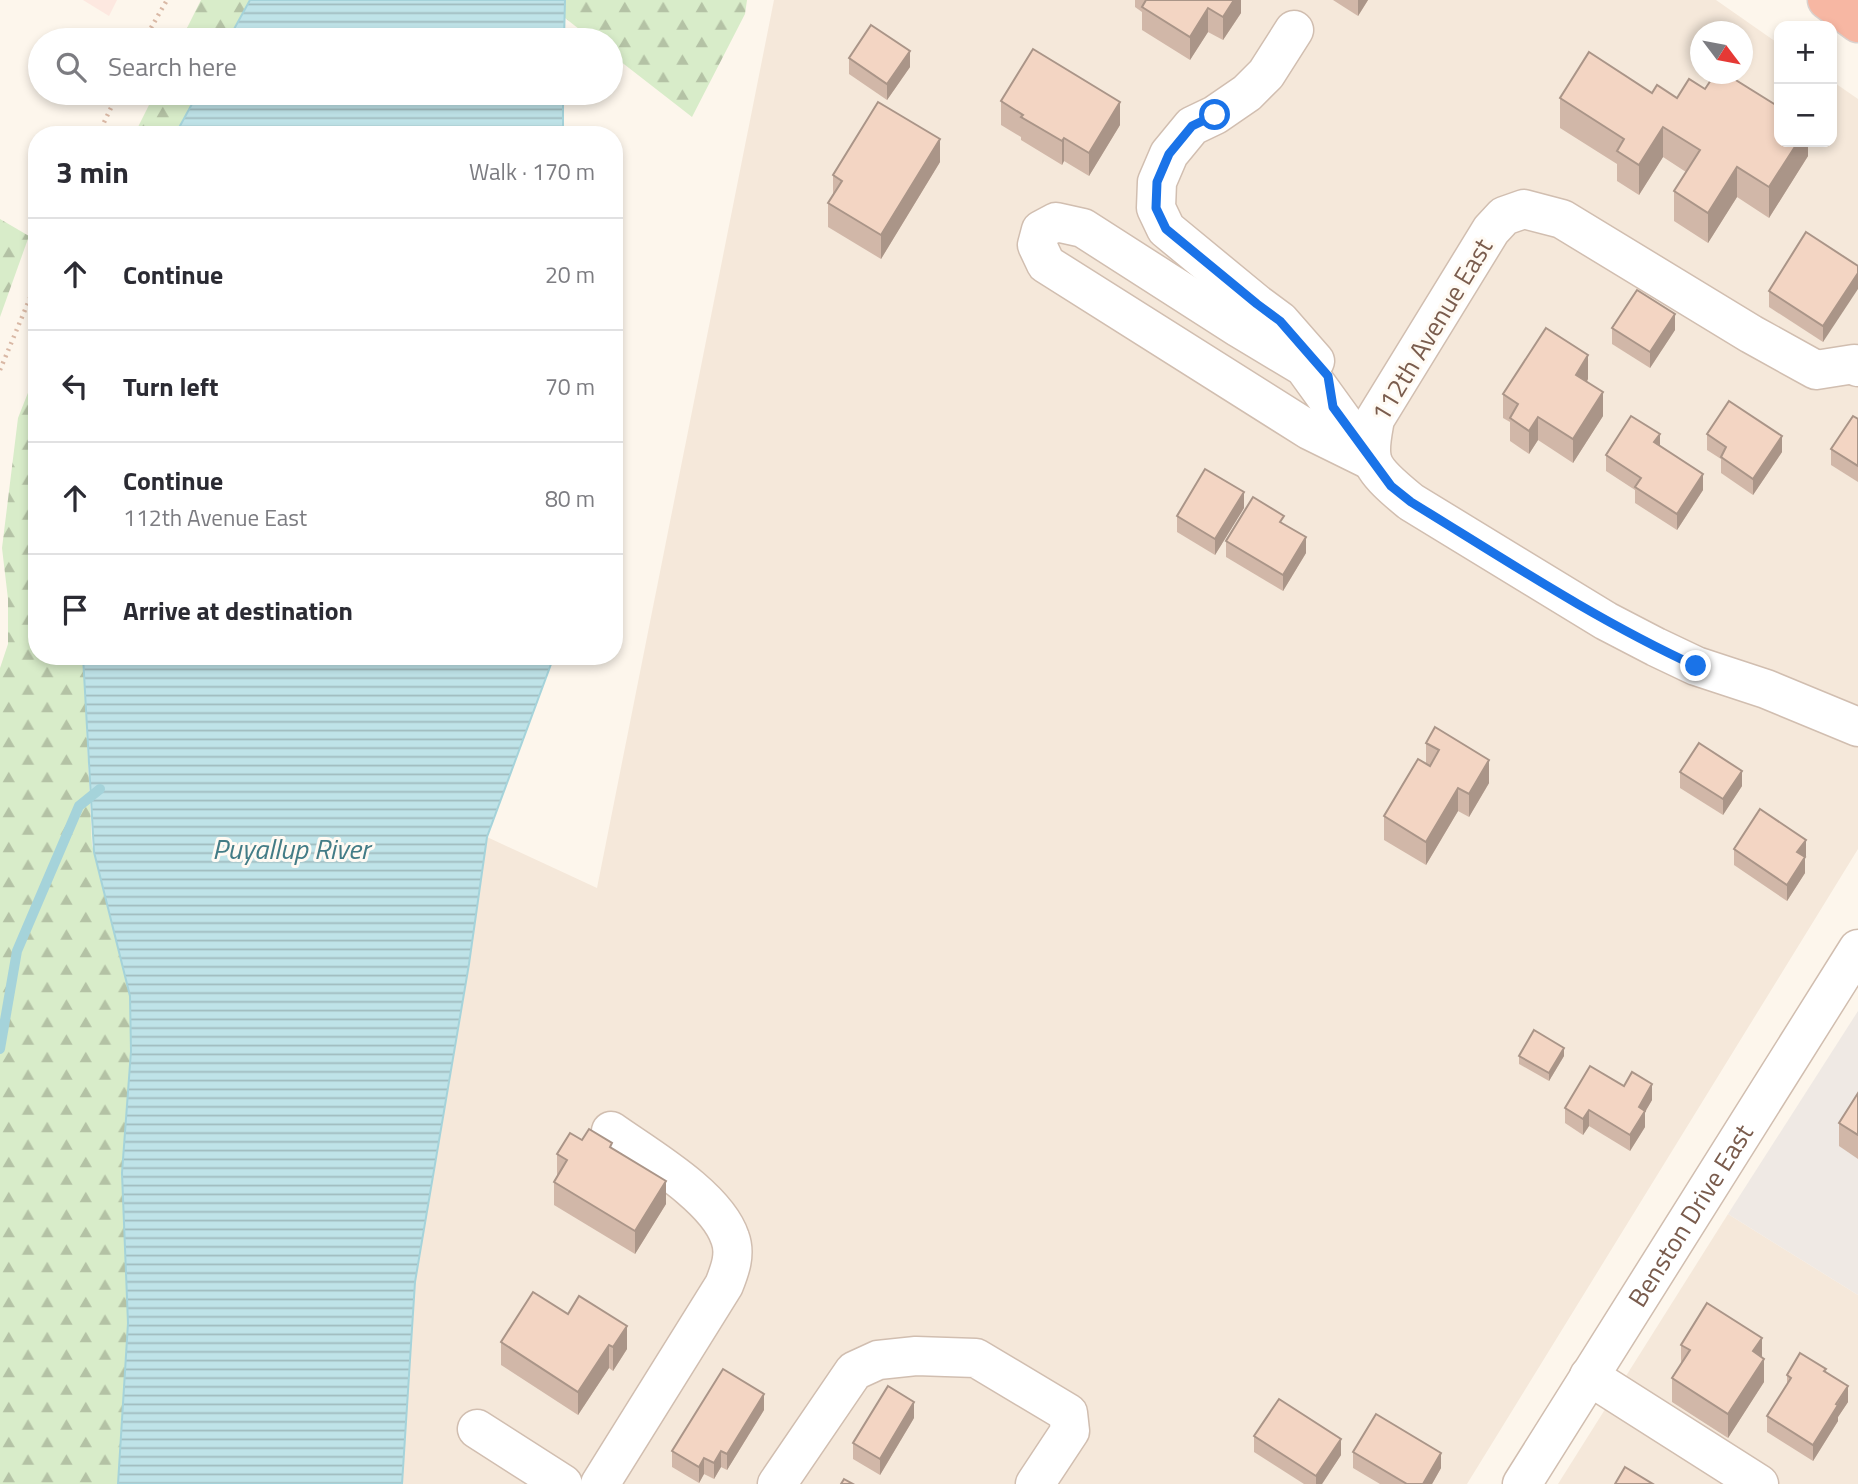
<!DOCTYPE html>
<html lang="en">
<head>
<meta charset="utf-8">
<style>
	body { margin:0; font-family:"Titillium Web",sans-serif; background:#f2f2f3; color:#2b2b33 }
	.controls { position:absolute; right:21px; top:21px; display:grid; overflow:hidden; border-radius:14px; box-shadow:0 4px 10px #0003 }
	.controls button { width:63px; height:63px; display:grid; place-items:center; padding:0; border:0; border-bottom:2px solid #e1e1e2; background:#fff; color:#2b2b33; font:35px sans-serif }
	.compass { position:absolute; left:1690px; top:21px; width:63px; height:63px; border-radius:50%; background:#fff; box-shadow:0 4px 10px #0003; rotate:122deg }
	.stop { position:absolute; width:21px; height:21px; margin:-16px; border:5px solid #1a73e8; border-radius:50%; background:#fff }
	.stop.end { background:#1a73e8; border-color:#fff; box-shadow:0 2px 7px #0008 }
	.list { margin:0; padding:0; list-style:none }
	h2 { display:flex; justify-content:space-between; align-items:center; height:91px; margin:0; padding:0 28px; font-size:30px }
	h2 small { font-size:23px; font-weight:400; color:#7c7c81 }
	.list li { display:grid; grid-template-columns:46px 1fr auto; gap:21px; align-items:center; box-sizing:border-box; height:112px; padding:0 28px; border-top:2px solid #e1e1e2 }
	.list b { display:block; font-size:26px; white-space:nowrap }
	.list p { margin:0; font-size:23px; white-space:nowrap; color:#7c7c81 }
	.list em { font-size:23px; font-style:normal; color:#7c7c81 }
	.icon { flex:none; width:38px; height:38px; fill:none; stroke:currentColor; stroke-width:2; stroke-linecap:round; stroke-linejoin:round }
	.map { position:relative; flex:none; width:1858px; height:1484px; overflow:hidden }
	.search { position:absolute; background:#fff; box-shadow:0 4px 10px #0003; left:28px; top:28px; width:595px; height:77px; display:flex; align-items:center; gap:18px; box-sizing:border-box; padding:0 24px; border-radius:38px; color:#7c7c81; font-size:26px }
	.panel { position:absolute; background:#fff; box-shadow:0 4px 10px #0003; left:28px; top:126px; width:595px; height:539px; border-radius:28px }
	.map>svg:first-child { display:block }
	.residential { fill:#f5e8da; fill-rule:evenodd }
	.commercial { fill:#fde8e0 }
	.industrial { fill:#efe9e4 }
	.forest { fill:url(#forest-firs) }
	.water { fill:url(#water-rules); stroke:#a5d3da; stroke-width:2 }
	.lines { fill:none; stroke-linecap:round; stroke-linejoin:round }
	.stream { stroke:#a5d3da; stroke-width:10 }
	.minor-casing { stroke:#d1beb0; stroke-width:41 }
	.highway-casing { stroke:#dad1cd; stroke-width:41 }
	.path { stroke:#d9b8a5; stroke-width:4.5; stroke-dasharray:2 5; stroke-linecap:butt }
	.minor { stroke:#fff; stroke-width:38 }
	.highway { stroke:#f7b7a3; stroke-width:38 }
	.wall { fill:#d1b7a8 }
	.shaded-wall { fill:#aa9588 }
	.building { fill:#f3d5c3; stroke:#aa9588; stroke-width:2 }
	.route { stroke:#1a73e8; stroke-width:9 }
	.labels { text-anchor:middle; stroke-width:6; stroke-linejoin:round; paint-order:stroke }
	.street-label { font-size:26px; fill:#7a5c4d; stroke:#fffaf3 }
	.water-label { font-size:28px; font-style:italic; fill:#437c86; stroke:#fffaf3 }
</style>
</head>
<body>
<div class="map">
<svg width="1858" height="1484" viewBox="0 0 1858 1484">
	<defs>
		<pattern id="forest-firs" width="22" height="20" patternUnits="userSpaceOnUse" patternTransform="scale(1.75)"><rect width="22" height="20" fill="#d8ecc9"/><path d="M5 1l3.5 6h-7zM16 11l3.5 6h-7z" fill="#b4c2a5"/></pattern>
		<pattern id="water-rules" width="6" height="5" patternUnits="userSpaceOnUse" patternTransform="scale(1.75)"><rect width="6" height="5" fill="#bfe3e8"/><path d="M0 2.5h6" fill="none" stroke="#a0bbbe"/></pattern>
	</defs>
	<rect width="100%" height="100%" fill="#fdf6ec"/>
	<g class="residential">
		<path d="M774,0H1716L1779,44V142H1832V81L1858,99V849L1467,1484H402L415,1282L469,964L487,837L597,888ZM1700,32H1742V74H1700Z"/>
		<polygon points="1728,1214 1858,1295 1858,1484 1558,1484"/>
	</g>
	<polygon class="commercial" points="83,0 117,0 109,16"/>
	<polygon class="industrial" points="1858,1011 1858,1295 1728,1214"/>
	<g class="forest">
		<polygon points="201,0 250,0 228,40 181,40"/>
		<polygon points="565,0 747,0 745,14 692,117 611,54 611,40 593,40 565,18"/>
		<polygon points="155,93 198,93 175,135 134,135"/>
		<polygon points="0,219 29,236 0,317"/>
		<polygon points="37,370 37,656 83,656 92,845 130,996 131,1051 122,1173 128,1323 118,1484 0,1484 0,668 8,644 8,599 2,548 18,418"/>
	</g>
	<g class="water">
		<polygon points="250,0 565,0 564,40 228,40"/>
		<polygon points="198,93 563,93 563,135 175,135"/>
		<polygon points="83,656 554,656 487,837 469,964 415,1282 402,1484 118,1484 128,1323 122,1173 131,1051 130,996 94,852"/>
	</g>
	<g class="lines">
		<polyline class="stream" points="0,1049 17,951 79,806 100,789"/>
		<g class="minor-casing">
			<g id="minor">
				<polyline points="1294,30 1266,74 1247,93 1215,115 1192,126 1169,154 1157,182 1156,208 1166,229 1257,304 1280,321 1315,361"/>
				<polygon points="1056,222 1083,228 1239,328 1304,367 1372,461 1309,430 1046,264 1037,245 1041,230"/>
				<path d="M1858,367L1854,364L1816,370L1751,334L1562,219L1524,209L1504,216L1491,230L1375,419C1373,431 1369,447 1372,459C1375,473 1400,493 1411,502L1606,621L1656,647L1696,666L1766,689L1858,727"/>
				<polyline points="1589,1376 1759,1484"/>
				<polyline points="477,1429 563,1484"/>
				<path d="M600,1484L724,1285C730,1270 736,1254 730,1238C716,1196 646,1156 611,1131"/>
				<polyline points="777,1484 854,1371 878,1360 916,1356 976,1358 1068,1413 1070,1431 1035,1484"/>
				<path id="s1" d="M1522,1484L1858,949"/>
			</g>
		</g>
		<g class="highway-casing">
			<polyline id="highway" points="1827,0 1858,23"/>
		</g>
		<g class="path">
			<polyline points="144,40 167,0"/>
			<polyline points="98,135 118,93"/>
			<polyline points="0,370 37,281"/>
		</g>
		<use href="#minor" class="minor"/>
		<use href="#highway" class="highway"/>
	</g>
	<g class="wall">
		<polygon points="1135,0 1241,0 1241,13 1223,40 1208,32 1190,60 1142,30 1142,12 1135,7"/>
		<polygon points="1333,0 1368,0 1358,16"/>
		<polygon points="849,58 910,67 887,100 849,74"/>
		<polygon points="1705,89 1808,142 1808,156 1769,218 1737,197 1708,243 1674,221 1674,191 1686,172 1663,157 1639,195 1617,181 1617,164 1560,128 1560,98 1652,93 1677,98"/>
		<polygon points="1001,101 1120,125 1089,176 1064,161 1062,165 1021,140 1021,137 1001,125"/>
		<polygon points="940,162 881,259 828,227 828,203 833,194 833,175"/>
		<polygon points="1858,266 1823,342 1769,307 1769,291"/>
		<polygon points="1612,328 1675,330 1650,368 1612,344"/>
		<polygon points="1588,379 1587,382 1603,416 1573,463 1538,440 1529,454 1510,441 1510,422 1503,418 1503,394"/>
		<polygon points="1858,419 1858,482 1831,465 1831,449"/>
		<polygon points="1707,434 1782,452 1753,495 1721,473 1721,459 1707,450"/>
		<polygon points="1660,446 1703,490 1677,530 1635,503 1635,490 1606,471 1606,455"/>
		<polygon points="1244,508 1215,555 1177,532 1177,516"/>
		<polygon points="1284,524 1306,553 1283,591 1226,557 1226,541"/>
		<polygon points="1435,727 1489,783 1469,817 1458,811 1426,865 1384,840 1384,816 1426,764 1426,743"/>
		<polygon points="1680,772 1742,786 1723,815 1680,788"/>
		<polygon points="1734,849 1806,856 1805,857 1805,873 1787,901 1734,865"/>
		<polygon points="1519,1056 1564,1056 1549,1081 1519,1064"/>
		<polygon points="1624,1086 1652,1100 1645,1112 1645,1127 1630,1151 1589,1126 1583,1135 1565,1123 1565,1108"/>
		<polygon points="1858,1093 1858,1159 1839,1146 1839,1123"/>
		<polygon points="582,1140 612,1148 666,1204 635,1254 554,1205 554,1182 557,1176 557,1154"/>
		<polygon points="568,1314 627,1349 613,1371 609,1368 578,1415 501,1365 501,1342"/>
		<polygon points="1681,1345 1762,1357 1764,1382 1728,1438 1672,1402 1672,1378 1681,1364"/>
		<polygon points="1826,1372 1848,1402 1838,1417 1838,1421 1813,1461 1767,1432 1767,1416 1787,1385 1787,1375"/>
		<polygon points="764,1410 727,1470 721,1467 714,1479 704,1474 699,1483 672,1467 672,1451"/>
		<polygon points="914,1418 880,1475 853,1459 853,1443"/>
		<polygon points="1254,1436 1341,1455 1322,1484 1304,1484 1254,1452"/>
		<polygon points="1353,1452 1441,1468 1432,1484 1380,1484 1353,1468"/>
	</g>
	<g class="shaded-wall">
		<polygon points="1234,0 1241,0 1241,13 1223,40 1223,17"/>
		<polygon points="1358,0 1368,0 1358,16"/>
		<polygon points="1208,8 1208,32 1190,60 1190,37"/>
		<polygon points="910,51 910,67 887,100 887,84"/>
		<polygon points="1120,102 1120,125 1089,176 1089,153"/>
		<polygon points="1663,127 1663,157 1639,195 1639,165"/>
		<polygon points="1064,138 1064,161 1062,165 1062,141"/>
		<polygon points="940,139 940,162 881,259 881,235"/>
		<polygon points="1798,142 1808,142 1808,156 1769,218 1769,187"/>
		<polygon points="1737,167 1737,197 1708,243 1708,213"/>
		<polygon points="1858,273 1858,289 1823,342 1823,326"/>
		<polygon points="1675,314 1675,330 1650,368 1650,352"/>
		<polygon points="1588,355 1588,379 1576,398 1576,375"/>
		<polygon points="1603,392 1603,416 1573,463 1573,439"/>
		<polygon points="1538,417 1538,440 1529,454 1529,431"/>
		<polygon points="1660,434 1660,450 1654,442"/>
		<polygon points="1782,436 1782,452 1753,495 1753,479"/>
		<polygon points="1703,474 1703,490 1677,530 1677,514"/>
		<polygon points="1244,492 1244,508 1215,555 1215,539"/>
		<polygon points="1306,537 1306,553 1283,591 1283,575"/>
		<polygon points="1489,760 1489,783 1469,817 1469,794"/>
		<polygon points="1742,771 1742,786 1723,815 1723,799"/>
		<polygon points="1458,788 1458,811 1426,865 1426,842"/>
		<polygon points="1806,840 1806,856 1797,868 1797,852"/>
		<polygon points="1805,857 1805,873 1787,901 1787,885"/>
		<polygon points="1564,1048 1564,1056 1549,1081 1549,1073"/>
		<polygon points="1652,1084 1652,1100 1645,1112 1645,1127 1630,1151 1630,1135 1639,1107"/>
		<polygon points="1589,1110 1589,1126 1583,1135 1583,1119"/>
		<polygon points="666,1181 666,1204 635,1254 635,1231"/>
		<polygon points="627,1326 627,1349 613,1371 613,1347"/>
		<polygon points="1762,1338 1762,1361 1753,1351"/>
		<polygon points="609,1345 609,1368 578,1415 578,1392"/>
		<polygon points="1764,1359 1764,1382 1728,1438 1728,1414"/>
		<polygon points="1848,1386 1848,1402 1838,1417 1838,1421 1813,1461 1813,1445"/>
		<polygon points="764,1394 764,1410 727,1470 727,1454"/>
		<polygon points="914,1402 914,1418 880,1475 880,1459"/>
		<polygon points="1341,1439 1341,1455 1322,1484 1316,1484 1316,1476"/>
		<polygon points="721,1451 721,1467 714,1479 714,1463"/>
		<polygon points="1441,1453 1441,1468 1432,1484 1423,1484"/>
		<polygon points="704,1458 704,1474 699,1483 699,1467"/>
	</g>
	<g class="building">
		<polygon points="1146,0 1234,0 1223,17 1208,8 1190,37 1142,7"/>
		<polygon points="871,25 910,51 887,84 849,58"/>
		<polygon points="1033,49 1120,102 1089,153 1064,138 1062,141 1021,117 1023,115 1001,101"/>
		<polygon points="1589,52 1652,93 1657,85 1677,98 1689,79 1705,89 1715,74 1726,74 1779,107 1779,142 1798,142 1769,187 1737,167 1708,213 1674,191 1700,150 1663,127 1639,165 1617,151 1624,139 1560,98"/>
		<polygon points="878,102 940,139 881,235 828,203 842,181 833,175"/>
		<polygon points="1806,232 1858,266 1858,273 1823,326 1769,291"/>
		<polygon points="1637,290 1675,314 1650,352 1612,328"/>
		<polygon points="1546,328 1588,355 1576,375 1603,392 1573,439 1538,417 1529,431 1510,418 1518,404 1503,394"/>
		<polygon points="1729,401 1782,436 1753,479 1721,457 1726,447 1707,434"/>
		<polygon points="1631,416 1660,434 1654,442 1703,474 1677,514 1635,487 1641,478 1606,455"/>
		<polygon points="1853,416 1858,419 1858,466 1831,449"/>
		<polygon points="1205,469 1244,492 1215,539 1177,516"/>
		<polygon points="1253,497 1284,516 1280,522 1306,537 1283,575 1226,541"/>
		<polygon points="1435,727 1489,760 1469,794 1458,788 1426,842 1384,816 1418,759 1430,766 1439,750 1426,743"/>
		<polygon points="1699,743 1742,771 1723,799 1680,772"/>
		<polygon points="1760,809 1806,840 1797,852 1805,857 1787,885 1734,849"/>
		<polygon points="1534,1030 1564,1048 1549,1073 1519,1056"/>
		<polygon points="1590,1066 1624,1086 1632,1072 1652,1084 1639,1107 1645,1111 1630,1135 1589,1110 1583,1119 1565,1108"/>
		<polygon points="1858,1093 1858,1135 1839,1123"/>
		<polygon points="589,1129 612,1143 610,1147 666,1181 635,1231 554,1182 567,1160 557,1154 570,1133 582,1140"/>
		<polygon points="533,1292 568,1314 579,1296 627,1326 613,1347 609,1345 578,1392 501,1342"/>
		<polygon points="1707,1303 1762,1338 1753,1351 1764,1359 1728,1414 1672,1378 1690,1350 1681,1345"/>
		<polygon points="1800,1353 1826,1369 1824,1371 1848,1386 1836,1404 1838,1405 1813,1445 1767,1416 1791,1378 1787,1375"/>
		<polygon points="723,1369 764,1394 727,1454 721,1451 714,1463 704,1458 699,1467 672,1451"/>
		<polygon points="888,1386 914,1402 880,1459 853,1443"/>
		<polygon points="1279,1399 1341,1439 1316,1476 1254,1436"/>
		<polygon points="1376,1414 1441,1453 1423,1484 1407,1484 1353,1452"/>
		<polygon points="1625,1467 1653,1484 1615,1484"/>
		<polygon points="844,1479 853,1484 841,1484"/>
	</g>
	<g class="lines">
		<path class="route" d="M1215,115L1192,126L1169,154L1157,182L1156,208L1166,229L1257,304L1280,321L1328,376L1333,407L1391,486L1411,502C1504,559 1596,620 1696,666"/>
	</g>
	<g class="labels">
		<g class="street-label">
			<text transform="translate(1432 330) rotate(-59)" y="9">112th Avenue East</text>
			<text dy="9" stroke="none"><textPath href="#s1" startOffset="317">Benston Drive East</textPath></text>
		</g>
		<g class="water-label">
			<text x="291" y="859">Puyallup River</text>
		</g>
	</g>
</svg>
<div class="controls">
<button>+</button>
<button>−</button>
</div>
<svg class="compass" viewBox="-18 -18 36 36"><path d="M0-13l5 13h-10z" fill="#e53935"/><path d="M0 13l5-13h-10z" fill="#7c7c81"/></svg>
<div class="stop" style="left:1215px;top:115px"></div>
<div class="stop end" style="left:1696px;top:666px"></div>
<div class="search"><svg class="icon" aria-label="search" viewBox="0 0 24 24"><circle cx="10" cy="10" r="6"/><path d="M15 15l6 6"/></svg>Search here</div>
<section class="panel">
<h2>3 min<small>Walk · 170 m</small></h2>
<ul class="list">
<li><svg class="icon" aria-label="ahead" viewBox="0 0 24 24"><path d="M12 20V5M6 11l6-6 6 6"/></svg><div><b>Continue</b></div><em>20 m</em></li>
<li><svg class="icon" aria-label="left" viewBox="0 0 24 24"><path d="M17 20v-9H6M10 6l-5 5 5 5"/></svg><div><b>Turn left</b></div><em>70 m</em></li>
<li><svg class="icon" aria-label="ahead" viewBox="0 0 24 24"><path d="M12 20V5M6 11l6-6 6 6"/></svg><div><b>Continue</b><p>112th Avenue East</p></div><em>80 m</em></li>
<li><svg class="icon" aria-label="arrive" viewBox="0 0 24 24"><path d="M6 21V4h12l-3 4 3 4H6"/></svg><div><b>Arrive at destination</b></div></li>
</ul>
</section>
</div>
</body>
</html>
